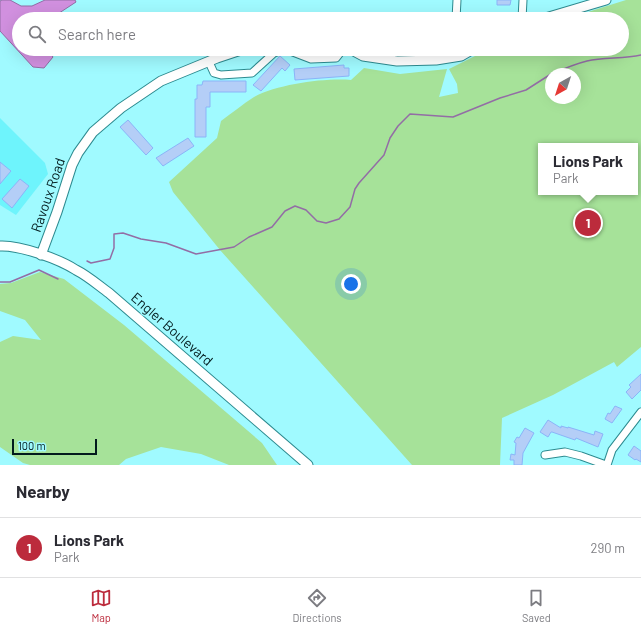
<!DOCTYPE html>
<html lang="en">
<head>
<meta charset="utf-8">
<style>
	body { margin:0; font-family:Barlow,sans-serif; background:#f7f7f7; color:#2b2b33 }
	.compass { position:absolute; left:545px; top:68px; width:36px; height:36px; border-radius:50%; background:#fff; box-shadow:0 4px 16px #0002; rotate:219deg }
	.scale { position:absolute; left:12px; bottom:10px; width:85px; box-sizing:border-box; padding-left:4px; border:2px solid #021b1d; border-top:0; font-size:11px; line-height:14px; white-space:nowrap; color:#021b1d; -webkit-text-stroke:3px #a0faff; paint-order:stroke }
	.you { position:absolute; left:351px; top:284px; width:14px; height:14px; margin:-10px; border:3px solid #fff; border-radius:50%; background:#1a73e8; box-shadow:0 0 0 6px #1a73e833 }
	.badge { display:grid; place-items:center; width:26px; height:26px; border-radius:50%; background:#bc2b3c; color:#fff; font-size:13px; font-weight:700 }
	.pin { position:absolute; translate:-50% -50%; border:2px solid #fff; box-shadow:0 1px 4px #0006 }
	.popup { position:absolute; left:538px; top:143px; width:100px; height:52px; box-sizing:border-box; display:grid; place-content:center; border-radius:0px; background:#fff; filter:drop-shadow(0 1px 3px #0005); font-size:13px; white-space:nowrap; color:#7c7c81 }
	.popup b { font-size:15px; color:#2b2b33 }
	.popup::after { content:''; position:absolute; left:50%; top:100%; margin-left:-8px; border:8px solid transparent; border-top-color:#fff }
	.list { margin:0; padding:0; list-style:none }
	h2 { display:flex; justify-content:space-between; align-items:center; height:52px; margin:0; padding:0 16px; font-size:17px }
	h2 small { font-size:13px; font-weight:400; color:#7c7c81 }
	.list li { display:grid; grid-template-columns:26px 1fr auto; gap:12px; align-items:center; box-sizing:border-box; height:60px; padding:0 16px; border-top:1px solid #e1e1e2 }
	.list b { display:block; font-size:15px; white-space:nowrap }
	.list p { margin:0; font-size:13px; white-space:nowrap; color:#7c7c81 }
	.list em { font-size:13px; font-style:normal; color:#7c7c81 }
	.icon { flex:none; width:22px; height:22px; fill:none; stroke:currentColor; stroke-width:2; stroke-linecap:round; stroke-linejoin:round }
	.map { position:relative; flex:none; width:641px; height:465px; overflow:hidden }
	.search { position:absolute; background:#fff; box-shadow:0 4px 16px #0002; left:12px; right:12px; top:12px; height:44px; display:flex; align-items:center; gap:10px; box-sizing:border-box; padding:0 14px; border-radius:22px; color:#7c7c81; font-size:15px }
	.sheet { height:112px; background:#fff }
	nav { display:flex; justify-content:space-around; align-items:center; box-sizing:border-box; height:56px; border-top:1px solid #e1e1e2; background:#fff; font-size:11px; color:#7c7c81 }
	nav a { display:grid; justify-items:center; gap:2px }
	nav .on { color:#bc2b3c }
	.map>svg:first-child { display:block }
	.built { fill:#6ef4fc }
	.green { fill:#a6e299; fill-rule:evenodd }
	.water { fill:#d190df; stroke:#936da5 }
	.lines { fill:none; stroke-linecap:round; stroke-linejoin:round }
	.stream { stroke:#936da5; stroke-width:1.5 }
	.building { fill:#b4cef7; stroke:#8bb4f8 }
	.street-casing { stroke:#2d8b90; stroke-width:9 }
	.secondary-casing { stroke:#2d8b90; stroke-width:11 }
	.street { stroke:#fff; stroke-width:7 }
	.secondary { stroke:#fff; stroke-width:9 }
	.labels { text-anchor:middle; stroke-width:3; stroke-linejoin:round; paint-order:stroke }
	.street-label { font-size:14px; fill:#021b1d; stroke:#a0faff }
</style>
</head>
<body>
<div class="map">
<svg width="641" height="465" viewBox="0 0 641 465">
	<rect width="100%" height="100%" fill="#a0faff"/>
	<polygon class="built" points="0,118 45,163 48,174 16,215 0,205"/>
	<g class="green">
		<path d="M626,0H641V347L617,367L614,362L553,395L502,418L500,465H412L220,250L173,192L169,182L217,138L221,121C232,113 243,104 254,97C279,84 324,78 351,80L364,68L400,74L447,69L439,97L458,93L457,84L449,69L489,49H622V19H573L591,11ZM551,74H575V98H551ZM541,146H635V192H541Z"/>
		<polygon points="40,272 64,279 124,325 262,443 277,465 229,465 201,454 161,447 126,459 119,465 30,465 23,463 0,447 0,342 13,336 41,340 25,320 0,311 0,284 11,283"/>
	</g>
	<polygon class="water" points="2,0 10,0 21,6 32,6 45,0 75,0 76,2 50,19 19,19 19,49 47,49 53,57 44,68 33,67 0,31 0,1"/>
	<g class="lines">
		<g class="stream">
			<path d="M552,74C563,69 575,64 587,61C604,57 623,59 641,55"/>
			<polyline points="87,261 91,263 110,259 114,248 114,234 123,233 141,239 166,243 196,254 234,247 249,237 272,227 285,211 295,206 306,210 317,221 326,223 339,219 350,207 355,189 359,183 384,155 390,138 398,126 410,114 453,117 500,98 526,90 551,74"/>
			<polyline points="0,282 10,282 39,270 58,279"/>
		</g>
	</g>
	<g class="building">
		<polygon points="497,0 511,0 510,5 497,5"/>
		<polygon points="280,56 290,65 285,71 282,68 261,91 253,85"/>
		<polygon points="344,65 344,68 349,68 349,76 295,80 294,69"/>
		<polygon points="203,81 246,81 246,92 210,92 210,107 206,107 206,137 195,137 195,99 197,99 197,85 202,85"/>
		<polygon points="128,120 153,148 146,155 120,127"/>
		<polygon points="188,138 194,146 163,166 156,158"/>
		<polygon points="0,162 11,171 0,184"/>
		<polygon points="20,179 29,186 12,208 2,199"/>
		<polygon points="641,374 641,390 632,399 626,392 631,387 629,385"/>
		<polygon points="615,406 622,409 612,423 605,419 608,413 610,414"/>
		<polygon points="548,420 561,428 561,426 568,428 568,427 594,435 595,431 603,434 598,447 576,438 575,440 552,432 551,432 548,437 540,432"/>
		<polygon points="525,428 534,433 523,453 522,465 514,465 514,460 510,460 511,454 515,455 516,443 514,442 517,437 519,438"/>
		<polygon points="634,446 641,451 641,462 636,459 635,460 628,455"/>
	</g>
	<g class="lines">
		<g class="street-casing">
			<g id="street">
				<polyline points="456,19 457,0"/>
				<polyline points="522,19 523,0"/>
				<polyline points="209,62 214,73 221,75 252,73 274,53 285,49 311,59 336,58 343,49"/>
				<polyline points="545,455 565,452 581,456 606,465"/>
				<polyline points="607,465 612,450 641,412"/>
			</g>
		</g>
		<g class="secondary-casing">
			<g id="secondary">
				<polyline points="542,19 606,0"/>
				<polyline points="350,49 363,56 397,61 436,60 461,56 473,49"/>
				<path d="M0,246C20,245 59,259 76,270C88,276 98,285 109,293L308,465"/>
				<polyline points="41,255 57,212 72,165 78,153 93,132 121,108 161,81 217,58 244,49"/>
			</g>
		</g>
		<use href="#street" class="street"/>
		<use href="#secondary" class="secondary"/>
	</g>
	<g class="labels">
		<g class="street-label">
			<text transform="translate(48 195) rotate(-71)" y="5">Ravoux Road</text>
			<text transform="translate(172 329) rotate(41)" y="5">Engler Boulevard</text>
		</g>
	</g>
</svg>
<svg class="compass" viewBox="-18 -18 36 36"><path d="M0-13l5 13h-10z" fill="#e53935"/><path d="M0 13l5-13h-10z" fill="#7c7c81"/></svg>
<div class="scale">100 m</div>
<div class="you"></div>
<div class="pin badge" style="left:588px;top:223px">1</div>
<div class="popup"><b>Lions Park</b>Park</div>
<div class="search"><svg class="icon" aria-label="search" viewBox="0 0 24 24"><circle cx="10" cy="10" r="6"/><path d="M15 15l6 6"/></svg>Search here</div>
</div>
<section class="sheet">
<h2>Nearby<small></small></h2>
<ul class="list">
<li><span class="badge">1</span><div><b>Lions Park</b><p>Park</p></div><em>290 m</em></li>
</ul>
</section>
<nav>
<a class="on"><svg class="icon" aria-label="map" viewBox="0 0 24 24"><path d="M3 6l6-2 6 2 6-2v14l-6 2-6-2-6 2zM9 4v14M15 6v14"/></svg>Map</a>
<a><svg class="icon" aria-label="directions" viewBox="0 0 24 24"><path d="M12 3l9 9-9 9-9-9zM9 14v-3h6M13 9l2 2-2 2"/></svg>Directions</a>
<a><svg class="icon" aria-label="saved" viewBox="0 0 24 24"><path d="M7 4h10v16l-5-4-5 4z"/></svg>Saved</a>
</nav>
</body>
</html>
